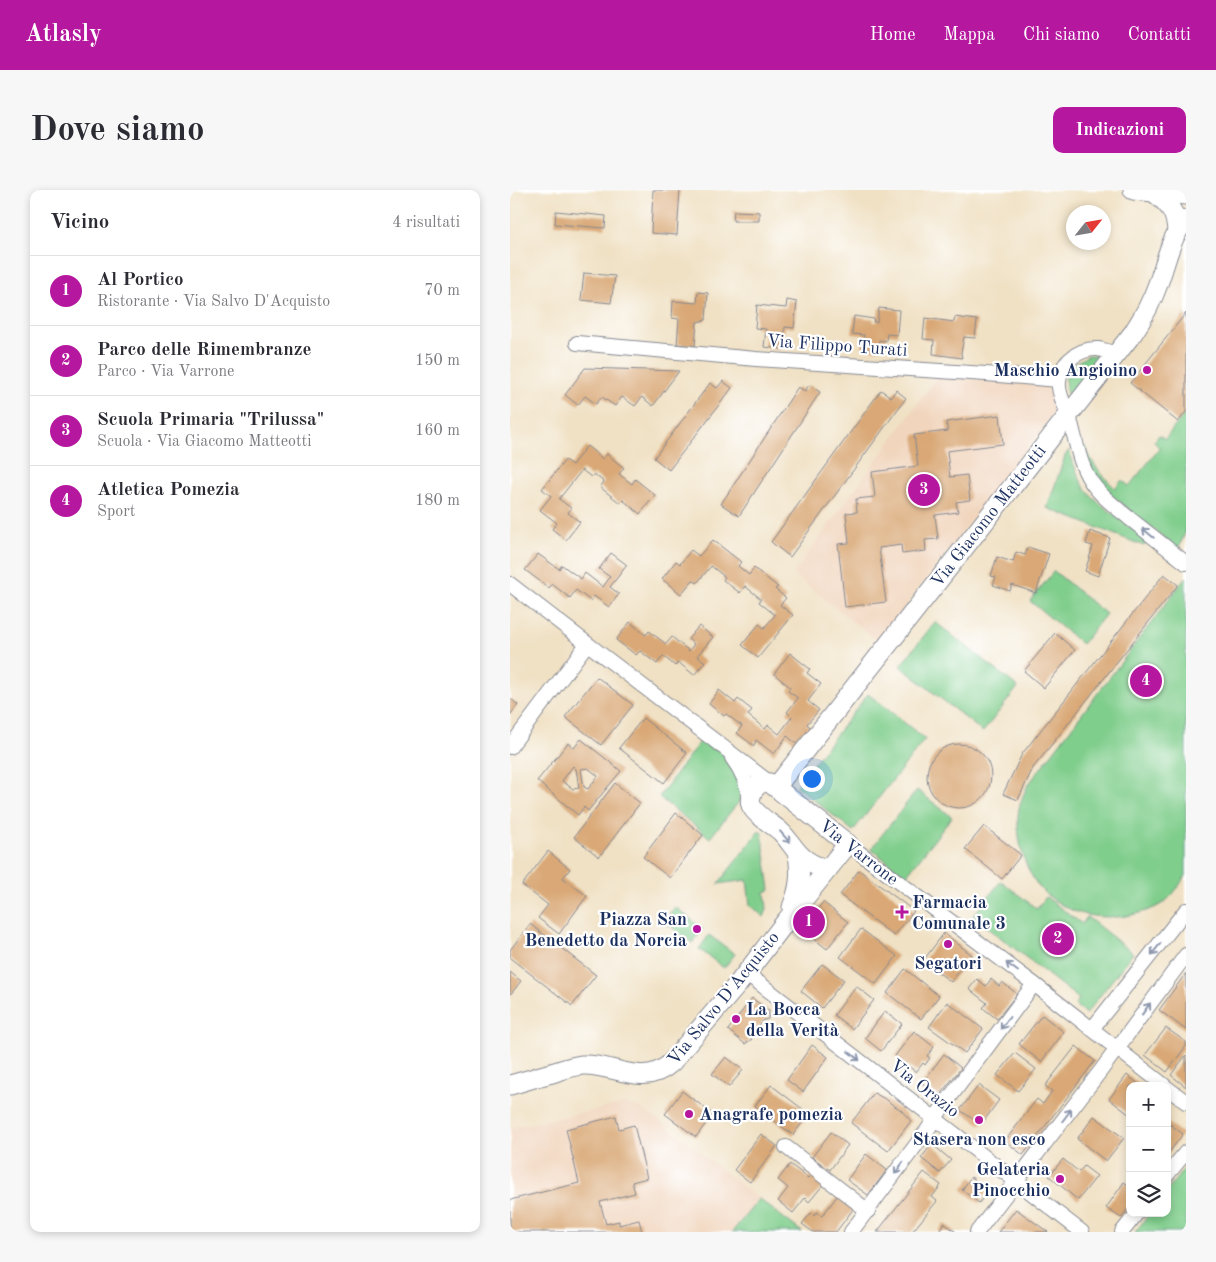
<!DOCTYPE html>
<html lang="it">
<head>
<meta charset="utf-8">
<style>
	body { margin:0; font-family:"Old Standard TT",serif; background:#f7f7f7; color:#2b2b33 }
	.controls { position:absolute; right:15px; bottom:15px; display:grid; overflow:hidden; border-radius:10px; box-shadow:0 2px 8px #0003 }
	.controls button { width:45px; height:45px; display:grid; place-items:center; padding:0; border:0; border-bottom:1px solid #e1e1e2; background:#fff; color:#2b2b33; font:25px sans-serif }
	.compass { position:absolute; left:556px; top:15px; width:45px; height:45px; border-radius:50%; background:#fff; box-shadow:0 2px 8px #0003; rotate:59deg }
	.you { position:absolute; left:301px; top:588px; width:18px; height:18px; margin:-12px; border:4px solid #fff; border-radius:50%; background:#1a73e8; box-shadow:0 0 0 8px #1a73e833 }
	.badge { display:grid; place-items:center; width:32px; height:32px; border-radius:50%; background:#b5179e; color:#fff; font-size:16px; font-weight:700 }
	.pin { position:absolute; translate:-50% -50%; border:2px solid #fff; box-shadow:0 1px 5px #0006 }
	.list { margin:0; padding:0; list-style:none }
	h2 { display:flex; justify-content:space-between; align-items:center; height:65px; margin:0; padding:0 20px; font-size:21px }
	h2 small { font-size:16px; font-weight:400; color:#7c7c81 }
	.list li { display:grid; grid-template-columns:32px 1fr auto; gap:15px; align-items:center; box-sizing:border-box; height:70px; padding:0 20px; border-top:1px solid #e1e1e2 }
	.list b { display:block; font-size:19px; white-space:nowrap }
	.list p { margin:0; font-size:16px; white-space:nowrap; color:#7c7c81 }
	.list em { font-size:16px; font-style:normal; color:#7c7c81 }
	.icon { flex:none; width:28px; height:28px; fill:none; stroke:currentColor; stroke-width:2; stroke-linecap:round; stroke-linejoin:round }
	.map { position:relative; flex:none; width:676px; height:1042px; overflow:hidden; border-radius:10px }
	header { display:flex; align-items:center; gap:30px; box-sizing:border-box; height:70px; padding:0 25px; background:#b5179e; color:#fff }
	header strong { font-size:24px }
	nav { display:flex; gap:28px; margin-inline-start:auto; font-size:18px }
	.intro { display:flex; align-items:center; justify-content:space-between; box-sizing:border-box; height:120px; padding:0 30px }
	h1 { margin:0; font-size:35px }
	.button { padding:12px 22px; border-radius:10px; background:#b5179e; color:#fff; font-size:18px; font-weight:700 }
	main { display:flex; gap:30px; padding:0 30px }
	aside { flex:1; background:#fff; border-radius:10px; box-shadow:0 2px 8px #0003 }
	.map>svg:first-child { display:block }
	.built { fill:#f1d5bd }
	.green { fill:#80ce8c; stroke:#4e7e75 }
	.building { fill:#d9a876; fill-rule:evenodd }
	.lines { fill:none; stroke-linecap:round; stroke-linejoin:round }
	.street-casing { stroke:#868891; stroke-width:16 }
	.secondary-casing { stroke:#868891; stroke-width:21 }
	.street { stroke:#fff; stroke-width:14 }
	.secondary { stroke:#fff; stroke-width:19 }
	.oneway { stroke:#8d97ae }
	.poi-dot { fill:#b5179e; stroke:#fff; stroke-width:2 }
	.labels { text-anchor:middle; stroke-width:4.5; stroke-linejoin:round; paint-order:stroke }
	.street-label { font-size:18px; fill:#1b2f5e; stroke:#fff }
	.poi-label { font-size:18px; font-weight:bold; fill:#1b2f5e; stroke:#fff; text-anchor:end }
</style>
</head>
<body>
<header>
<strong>Atlasly</strong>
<nav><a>Home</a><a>Mappa</a><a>Chi siamo</a><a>Contatti</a></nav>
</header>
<div class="intro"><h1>Dove siamo</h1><a class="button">Indicazioni</a></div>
<main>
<aside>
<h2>Vicino<small>4 risultati</small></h2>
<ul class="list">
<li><span class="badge">1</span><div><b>Al Portico</b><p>Ristorante · Via Salvo D'Acquisto</p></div><em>70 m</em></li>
<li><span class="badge">2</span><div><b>Parco delle Rimembranze</b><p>Parco · Via Varrone</p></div><em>150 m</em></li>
<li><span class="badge">3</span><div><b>Scuola Primaria &quot;Trilussa&quot;</b><p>Scuola · Via Giacomo Matteotti</p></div><em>160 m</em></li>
<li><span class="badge">4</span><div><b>Atletica Pomezia</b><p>Sport</p></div><em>180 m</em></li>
</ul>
</aside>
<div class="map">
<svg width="676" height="1042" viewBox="0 0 676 1042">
	<rect width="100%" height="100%" fill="#fff"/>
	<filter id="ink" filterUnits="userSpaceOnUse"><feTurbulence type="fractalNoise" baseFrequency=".02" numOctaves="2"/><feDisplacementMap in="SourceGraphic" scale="10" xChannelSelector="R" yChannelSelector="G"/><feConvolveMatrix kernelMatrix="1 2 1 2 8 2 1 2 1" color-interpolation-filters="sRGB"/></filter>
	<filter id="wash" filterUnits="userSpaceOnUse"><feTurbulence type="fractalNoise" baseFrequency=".0096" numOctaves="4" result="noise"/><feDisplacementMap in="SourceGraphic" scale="20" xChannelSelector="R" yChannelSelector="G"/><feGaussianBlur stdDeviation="1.12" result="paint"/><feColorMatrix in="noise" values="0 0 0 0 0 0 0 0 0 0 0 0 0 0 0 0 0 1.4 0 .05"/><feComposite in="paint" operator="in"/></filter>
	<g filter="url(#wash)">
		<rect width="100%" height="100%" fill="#f0e1c4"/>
		<g class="built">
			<polygon points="427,187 537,195 546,221 368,451 283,384"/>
			<polygon points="113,914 121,915 129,917 147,929 249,1009 222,1042 0,1042 0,938"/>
		</g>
		<g class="green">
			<path d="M579,165L590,166L558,206C550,184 561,175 579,165Z"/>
			<path d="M676,222V341L668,359L588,294L576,266L574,257L576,258C582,275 593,286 605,298L612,290L619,296L650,258L644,252L649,245L655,249Z"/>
			<path d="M559,260C565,278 570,295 583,308L638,351L634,356L537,318L555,266Z"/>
			<polygon points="544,381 596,424 572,454 520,411"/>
			<path d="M676,387V686C670,694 664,704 657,710C646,720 622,726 607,727C595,727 582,727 570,723C558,720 539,708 531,699C515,681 507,651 508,628C508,616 513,606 518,595Z"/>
			<polygon points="425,432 508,497 473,542 390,476"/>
			<polygon points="358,504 415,549 343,641 286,596"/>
			<polygon points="193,547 221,570 232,596 230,603 229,612 222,620 200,648 149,607"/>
			<polygon points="407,600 442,627 396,686 361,659"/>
			<polygon points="249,641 252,643 260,700 255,702 257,719 254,727 240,715 237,690 208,694"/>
			<polygon points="491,691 527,719 536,707 572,734 577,727 623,763 576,824 565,815 569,809 463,726"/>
			<polygon points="165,717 193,739 182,753 154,731"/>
			<polygon points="199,745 225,764 214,778 189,759"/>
			<polygon points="676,976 676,1042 625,1042 640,1023 657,1023 657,1001"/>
			<polygon points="249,1009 292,1042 222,1042"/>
		</g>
		<g id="blocks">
			<g class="building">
				<polygon points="143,0 170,0 167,45 141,43"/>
				<polygon points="46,21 96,26 95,38 45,34"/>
				<polygon points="224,21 249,22 249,31 223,31"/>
				<polygon points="74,83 105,86 101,113 71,110"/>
				<polygon points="188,102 198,103 196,130 187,132 185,156 167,154 169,129 162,128 163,111 187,113"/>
				<polygon points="277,110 287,112 284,138 275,137 272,159 254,157 256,139 245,138 247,115 276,118"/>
				<polygon points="369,118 389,120 387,145 377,144 376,151 369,150 368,160 352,158 354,145 342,144 344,126 364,129 363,132 367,132"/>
				<polygon points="676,123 676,222 668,232 620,193"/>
				<polygon points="445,127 467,130 465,148 454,147 451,163 452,168 423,164 424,150 413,149 415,128 444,132"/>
				<polygon points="75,178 169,181 143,216 132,207 125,216 112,207 105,216 92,207 86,214 75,206 68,215 55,205"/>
				<polygon points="213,191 222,198 159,280 144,268 200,193 207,198"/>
				<polygon points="299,195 310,202 229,326 211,314 288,197 295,201"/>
				<polygon points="371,200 381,207 386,200 396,208 280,367 261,352"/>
				<polygon points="490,225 493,254 437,261 440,287 457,285 460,310 446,312 448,322 425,325 428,349 415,350 416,361 392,364 391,355 369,358 376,412 335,417 328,354 339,353 336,323 347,322 346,309 365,307 362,282 408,276 404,245 438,241 436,232"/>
				<polygon points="77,256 93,269 97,264 114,278 109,284 122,294 125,289 145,305 130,324 113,310 110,313 90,297 94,292 84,284 81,287 72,280 49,309 61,318 58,323 70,332 56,350 42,339 47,333 30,320 41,306 32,299 55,270 62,275"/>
				<polygon points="580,341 600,348 588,386 575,381 583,356 576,354"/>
				<polygon points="203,350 231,372 228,376 239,385 244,378 268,397 265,399 276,408 270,415 283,425 248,468 232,455 249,434 254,438 265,425 249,412 251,409 235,396 230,403 213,390 215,387 201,376 187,393 183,390 171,404 152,389 166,371 170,374 181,360 189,366"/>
				<polygon points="518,357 539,364 526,403 502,395 500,401 483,395 486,387 481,386 487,367 503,372 506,362 515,365"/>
				<polygon points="101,363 117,375 100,397 109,404 99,417 84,406 81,411 66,400 60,408 42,394 39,398 15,380 28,364 49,379 52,375 71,389 75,383 93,397 100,387 89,379"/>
				<polygon points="654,384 668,395 523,578 508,610 493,604 512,564"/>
				<polygon points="120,432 136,445 139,441 156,454 162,447 179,461 184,454 178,449 189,436 203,447 187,466 195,472 184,485 168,472 165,476 153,466 147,474 130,461 126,465 106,450"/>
				<polygon points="545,443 565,460 534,498 514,481"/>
				<polygon points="280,463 300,479 297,483 311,494 298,511 309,520 297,534 301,538 288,555 277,546 264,564 246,550 244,556 227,543 232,536 216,524 214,526 199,514 209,500 225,513 228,509 242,520 238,525 255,539 258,535 269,544 282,527 277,522 288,508 278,501 280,497 264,484"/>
				<polygon points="87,487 123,515 91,555 55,527"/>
				<polygon points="0,508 8,515 0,525"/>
				<polygon points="133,528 177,563 154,593 109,558"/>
				<path d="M71,549L111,581L78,621L74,617L68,625L27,591L58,553L64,558ZM63,576L66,579L69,598L63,599L52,591ZM78,578L88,586L78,599L74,597L71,579Z"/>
				<circle cx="449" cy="586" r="32"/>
				<polygon points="105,593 130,613 89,667 64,647"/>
				<polygon points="166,623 193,645 160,688 133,667"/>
				<polygon points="474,636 511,665 492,689 455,659"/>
				<polygon points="38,661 60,679 53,688 77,706 49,744 28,728 38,715 12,695"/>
				<polygon points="349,680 404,721 384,746 330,705"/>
				<polygon points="313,712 338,732 317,759 292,739"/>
				<polygon points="20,734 86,785 62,816 0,768 0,760"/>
				<polygon points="351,739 387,766 366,794 330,767"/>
				<polygon points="434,743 462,765 441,792 413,771"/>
				<polygon points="312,774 334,790 312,818 291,801"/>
				<polygon points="395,779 429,806 411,829 377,803"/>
				<polygon points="0,782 11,791 0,805"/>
				<polygon points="676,783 676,840 649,820"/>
				<polygon points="467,789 476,796 481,789 489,796 492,792 507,804 487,829 473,818 477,813 459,799"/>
				<polygon points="346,796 364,810 342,839 324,825"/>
				<polygon points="242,808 259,821 258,829 254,830 240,847 242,849 235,854 218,840"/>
				<polygon points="437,812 473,839 455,863 419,837"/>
				<polygon points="375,821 392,834 371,861 355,848"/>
				<polygon points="532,825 554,842 531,872 509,854"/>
				<polygon points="656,838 676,852 676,856 657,882 635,865"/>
				<polygon points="404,841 424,857 417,866 420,868 415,875 413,873 406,882 385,866"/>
				<polygon points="302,855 318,867 293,902 277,890"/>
				<polygon points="566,856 585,871 513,965 495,951 527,909 533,914 542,901 535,896"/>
				<polygon points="505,863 526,879 508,901 487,885"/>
				<polygon points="434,864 451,878 429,906 412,893"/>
				<polygon points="676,865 676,897 661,885"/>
				<polygon points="216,867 233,880 219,897 202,884"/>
				<polygon points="617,885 631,896 620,896 620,925 599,909"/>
				<polygon points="261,895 299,924 283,945 245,916"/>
				<polygon points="469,895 489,910 471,935 450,920"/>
				<polygon points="172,901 203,924 186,947 155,924"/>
				<polygon points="364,903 377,910 383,915 390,919 401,931 378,961 341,933"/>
				<polygon points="106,926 109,939 124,935 137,988 122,992 125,1003 90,1012 96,1034 109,1031 109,1035 129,1030 132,1042 0,1042 0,1010 69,993 56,939"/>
				<polygon points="584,926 614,948 596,971 567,949"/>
				<polygon points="657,932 673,944 657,965"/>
				<polygon points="321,942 338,955 320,980 302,967"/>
				<polygon points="251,944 267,956 240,992 224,980"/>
				<polygon points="422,954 441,970 430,983 411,968"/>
				<polygon points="356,964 377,980 358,1005 337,990"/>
				<polygon points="553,969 569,982 574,976 587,986 568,1010 539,986"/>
				<polygon points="280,974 298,988 302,984 314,994 299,1012 295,1008 283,1023 268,1011 278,998 268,990"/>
				<polygon points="414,982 431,995 422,1007 427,1011 402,1042 367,1042"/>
				<polygon points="461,987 479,1000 469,1013 452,1000"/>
				<polygon points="614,992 620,996 620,1016 611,1028 596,1018"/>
				<polygon points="328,1005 344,1018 326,1042 303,1042 292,1034 301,1023 304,1026 307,1022 312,1026"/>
				<polygon points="506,1019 538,1042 488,1042"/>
				<polygon points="434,1033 446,1042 428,1042"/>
			</g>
		</g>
	</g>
	<g filter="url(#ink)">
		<use href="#blocks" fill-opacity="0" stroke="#868891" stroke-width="1"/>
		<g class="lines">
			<g class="street-casing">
				<g id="street">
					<polyline points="67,153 246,169 476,184 549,190"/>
					<path d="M606,164C600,162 594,160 588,159C567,158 547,175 549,197C550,210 558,220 561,233C567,255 570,279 585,297C594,309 607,318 619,328C638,343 657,358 676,373"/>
					<path d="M0,394C86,461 174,527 260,593"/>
					<polyline points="0,557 77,454"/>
					<path d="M222,568C233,582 238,596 240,613"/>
					<polyline points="338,654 524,794 655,896"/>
					<polyline points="236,783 572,1042"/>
					<polyline points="582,839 676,720"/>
					<polyline points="657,898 676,912"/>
					<polyline points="276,957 358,1021"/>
					<polyline points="657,985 676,962"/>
					<polyline points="341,1042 418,939 432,918 524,794"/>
					<polyline points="467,1042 592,879 676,765"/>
					<polyline points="612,1042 627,1023"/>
				</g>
			</g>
			<g class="secondary-casing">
				<g id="secondary">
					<polyline points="623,0 676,5"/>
					<path d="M642,1C658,13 666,21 667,41"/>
					<path d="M266,597L623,143C633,128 642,111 648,94C656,73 660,47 676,30"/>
					<path d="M282,717C290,698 291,684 288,664"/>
					<path d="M0,895C15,891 30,886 45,882C54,879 63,876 72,875C104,873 132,899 161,873L228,794L277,730L338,654L260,593C255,592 250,592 246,597C242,601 239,609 241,615C246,626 261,633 270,641C280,650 285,663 296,670C303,675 310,678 318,679"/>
				</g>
			</g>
			<use href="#street" class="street"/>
			<use href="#secondary" class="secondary"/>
		</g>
		<defs><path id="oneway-shaft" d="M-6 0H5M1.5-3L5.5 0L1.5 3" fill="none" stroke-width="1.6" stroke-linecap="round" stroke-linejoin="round" transform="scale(1.25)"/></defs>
		<g class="oneway">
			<use href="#oneway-shaft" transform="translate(638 343) rotate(-141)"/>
			<use href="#oneway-shaft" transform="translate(275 647) rotate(49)"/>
			<use href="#oneway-shaft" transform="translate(646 759) rotate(128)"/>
			<use href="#oneway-shaft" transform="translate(502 777) rotate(-143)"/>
			<use href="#oneway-shaft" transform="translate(636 819) rotate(-54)"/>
			<use href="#oneway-shaft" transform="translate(495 833) rotate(127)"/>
			<use href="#oneway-shaft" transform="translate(344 866) rotate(38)"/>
			<use href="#oneway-shaft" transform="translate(557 925) rotate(-53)"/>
			<use href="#oneway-shaft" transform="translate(389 978) rotate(126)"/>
		</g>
	</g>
	<g class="poi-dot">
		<circle cx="637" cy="180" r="5"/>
		<path d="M389.5 714.5h5v5h5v5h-5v5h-5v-5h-5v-5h5z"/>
		<circle cx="187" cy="739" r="5"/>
		<circle cx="438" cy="754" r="5"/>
		<circle cx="226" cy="829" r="5"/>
		<circle cx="179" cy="924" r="5"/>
		<circle cx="469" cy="930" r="5"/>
		<circle cx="550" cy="989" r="5"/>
	</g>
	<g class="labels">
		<g class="street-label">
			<text transform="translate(327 155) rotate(4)" y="6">Via Filippo Turati</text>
			<text transform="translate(478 326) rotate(-52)" y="6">Via Giacomo Matteotti</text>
			<text transform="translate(349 662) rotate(38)" y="6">Via Varrone</text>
			<text transform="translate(213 808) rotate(-51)" y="6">Via Salvo D'Acquisto</text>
			<text transform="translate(415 898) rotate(38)" y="6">Via Orazio</text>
		</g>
		<g class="poi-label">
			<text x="627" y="186">Maschio Angioino</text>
			<text x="402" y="718" text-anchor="start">Farmacia<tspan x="402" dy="21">Comunale 3</tspan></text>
			<text x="177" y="735">Piazza San<tspan x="177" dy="21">Benedetto da Norcia</tspan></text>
			<text x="438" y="779" text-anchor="middle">Segatori</text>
			<text x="236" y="825" text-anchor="start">La Bocca<tspan x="236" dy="21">della Verità</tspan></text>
			<text x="189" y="930" text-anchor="start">Anagrafe pomezia</text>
			<text x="469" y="955" text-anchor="middle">Stasera non esco</text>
			<text x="540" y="985">Gelateria<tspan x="540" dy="21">Pinocchio</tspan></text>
		</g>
	</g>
</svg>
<div class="controls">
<button>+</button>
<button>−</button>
<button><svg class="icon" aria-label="layers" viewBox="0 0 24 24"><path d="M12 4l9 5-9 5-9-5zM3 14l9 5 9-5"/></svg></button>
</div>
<svg class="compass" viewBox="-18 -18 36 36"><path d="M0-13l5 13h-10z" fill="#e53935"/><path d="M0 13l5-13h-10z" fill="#7c7c81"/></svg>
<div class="you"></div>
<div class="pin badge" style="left:299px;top:732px">1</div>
<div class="pin badge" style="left:548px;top:749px">2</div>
<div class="pin badge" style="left:414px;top:300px">3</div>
<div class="pin badge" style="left:636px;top:491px">4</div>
</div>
</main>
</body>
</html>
